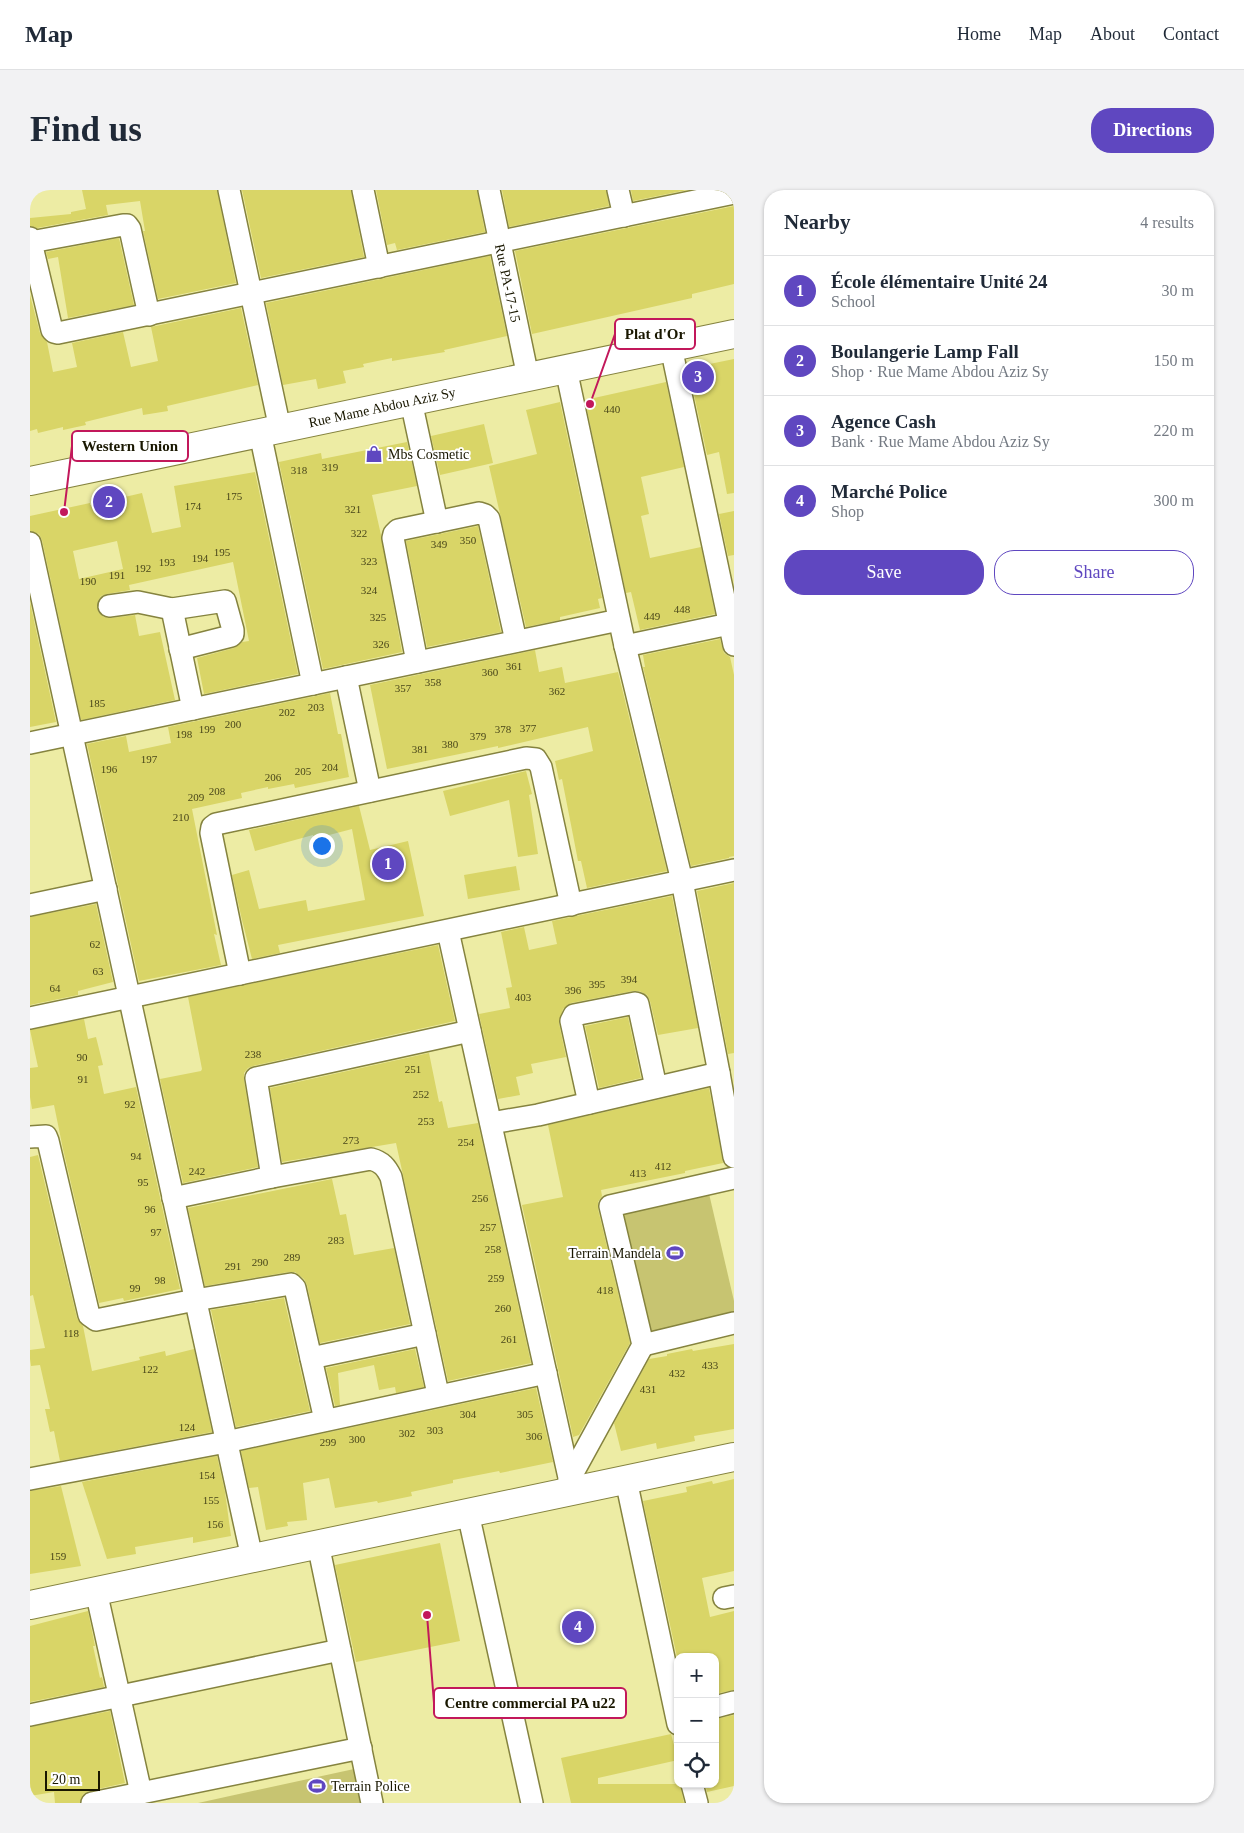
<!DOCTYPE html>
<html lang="en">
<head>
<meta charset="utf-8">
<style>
	body { margin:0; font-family:"Times New Roman",serif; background:#f2f2f3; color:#1f2937 }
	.controls { position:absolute; right:15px; bottom:15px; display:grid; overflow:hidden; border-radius:10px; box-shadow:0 1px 4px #0004 }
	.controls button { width:45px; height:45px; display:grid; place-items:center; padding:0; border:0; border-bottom:1px solid #e0e1e3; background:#fff; color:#1f2937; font:25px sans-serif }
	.scale { position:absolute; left:15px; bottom:12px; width:55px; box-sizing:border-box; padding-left:5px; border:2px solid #191700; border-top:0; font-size:14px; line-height:18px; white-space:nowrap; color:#191700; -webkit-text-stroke:4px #fff; paint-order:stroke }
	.you { position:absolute; left:291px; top:655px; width:18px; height:18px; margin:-12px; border:4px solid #fff; border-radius:50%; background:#1a73e8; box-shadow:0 0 0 8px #1a73e833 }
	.badge { display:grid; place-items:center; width:32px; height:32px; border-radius:50%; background:#5f47c0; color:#fff; font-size:16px; font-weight:700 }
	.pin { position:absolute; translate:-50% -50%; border:2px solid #fff; box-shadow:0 1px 5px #0006 }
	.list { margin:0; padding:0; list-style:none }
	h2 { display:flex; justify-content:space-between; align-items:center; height:65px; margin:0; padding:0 20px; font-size:21px }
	h2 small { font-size:16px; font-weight:400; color:#747a83 }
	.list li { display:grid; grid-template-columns:32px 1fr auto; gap:15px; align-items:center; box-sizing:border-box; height:70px; padding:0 20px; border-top:1px solid #e0e1e3 }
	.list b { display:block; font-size:19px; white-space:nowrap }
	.list p { margin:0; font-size:16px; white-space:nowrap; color:#747a83 }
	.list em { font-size:16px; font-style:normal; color:#747a83 }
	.actions { display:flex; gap:10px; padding:15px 20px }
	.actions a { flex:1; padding:11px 0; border:1px solid #5f47c0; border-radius:20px; text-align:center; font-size:18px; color:#5f47c0 }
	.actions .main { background:#5f47c0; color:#fff }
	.icon { flex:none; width:28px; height:28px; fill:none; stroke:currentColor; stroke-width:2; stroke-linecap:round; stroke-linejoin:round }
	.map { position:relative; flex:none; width:704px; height:1613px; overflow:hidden; border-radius:20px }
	header { display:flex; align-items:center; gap:30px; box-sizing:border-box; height:70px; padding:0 25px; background:#fff; border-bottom:1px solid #e0e1e3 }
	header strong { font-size:24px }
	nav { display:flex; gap:28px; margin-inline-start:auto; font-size:18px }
	.intro { display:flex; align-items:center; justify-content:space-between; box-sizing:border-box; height:120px; padding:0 30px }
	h1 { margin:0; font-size:35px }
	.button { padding:12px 22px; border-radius:20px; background:#5f47c0; color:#fff; font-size:18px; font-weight:700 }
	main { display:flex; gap:30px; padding:0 30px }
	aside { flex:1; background:#fff; border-radius:20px; box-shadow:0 1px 4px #0004 }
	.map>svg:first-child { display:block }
	.green { fill:#c7c471 }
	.building { fill:#d9d567; fill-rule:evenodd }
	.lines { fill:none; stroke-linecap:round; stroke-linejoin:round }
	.minor-casing { stroke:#85833f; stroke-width:24 }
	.tertiary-casing { stroke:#85833f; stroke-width:30 }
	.minor { stroke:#fff; stroke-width:21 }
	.tertiary { stroke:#fff; stroke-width:28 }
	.labels { text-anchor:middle; stroke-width:4; stroke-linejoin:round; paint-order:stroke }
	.number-label { font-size:11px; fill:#49461a }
	.street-label { font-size:14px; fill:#191700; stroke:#fff }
	.poi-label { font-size:14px; fill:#191700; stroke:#fff; text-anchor:start }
	.leader { fill:none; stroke:#c2185b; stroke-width:2 }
	.callout-dot { fill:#c2185b; stroke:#fff; stroke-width:2 }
	.callout { fill:#fff; stroke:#c2185b; stroke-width:2 }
	.callout-label { font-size:15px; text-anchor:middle; font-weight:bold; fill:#191700 }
</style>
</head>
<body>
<header>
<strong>Map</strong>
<nav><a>Home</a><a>Map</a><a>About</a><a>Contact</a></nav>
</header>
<div class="intro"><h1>Find us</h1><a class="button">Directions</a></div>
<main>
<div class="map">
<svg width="704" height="1613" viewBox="0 0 704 1613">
	<rect width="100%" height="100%" fill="#edeca4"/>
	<g class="green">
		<polygon points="677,995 704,1111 704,1130 616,1150 587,1015"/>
		<polygon points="324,1579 331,1613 168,1613"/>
	</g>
	<g class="building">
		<polygon points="52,0 187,0 206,93 128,109 113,41 115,41 110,11 76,15 78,25 7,38 0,36 0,28 41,24 41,22 56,19"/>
		<polygon points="212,0 321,0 334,67 231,88"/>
		<polygon points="346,0 447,0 455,42 367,60 365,53 357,55"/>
		<polygon points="472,0 576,0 579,16 479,37"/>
		<polygon points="601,0 657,0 603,11"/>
		<polygon points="704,16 704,94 662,104 662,108 502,144 485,61"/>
		<polygon points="89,48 104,115 38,128 28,67 18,69 16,62"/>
		<polygon points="460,66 477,146 414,160 415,162 362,171 362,168 333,174 334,177 313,181 316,193 288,199 286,189 253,195 236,113"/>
		<polygon points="0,105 10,143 17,152 23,182 47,177 42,153 93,142 101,177 128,171 121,137 211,118 228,195 137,216 138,221 113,225 112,218 55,232 56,235 33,240 33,237 8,243 7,239 0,241"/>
		<polygon points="704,169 704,303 697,304 689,262 677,265 660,186 662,186 660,178"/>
		<polygon points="636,192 654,277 611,287 619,324 611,326 620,368 671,357 685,424 610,440 601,402 596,403 555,210"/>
		<polygon points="530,212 572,408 568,409 570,418 530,427 530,430 496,437 459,276 507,264 496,220"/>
		<polygon points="454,234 463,273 410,285 401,246"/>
		<polygon points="377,252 387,296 342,305 351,345 372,462 293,479 249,272 291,263 292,269"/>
		<path d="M225,282L268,484L174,504L167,468L204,458L212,452L219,451L203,372L99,395L100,400L77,404L71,406L68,411L67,417L69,423L74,427L81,428L105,425L109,446L130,442L145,510L51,530L12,350L9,344L0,341V326L60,313V315L112,303L122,343L151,337L144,296ZM87,351L93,379L49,389L43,361Z"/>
		<polygon points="704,321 704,365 698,366 689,324"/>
		<polygon points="448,336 471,442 397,457 376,351"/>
		<polygon points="0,412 26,532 0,537"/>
		<polygon points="690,449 694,463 700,467 704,485 704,666 699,667 699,668 661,676 613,477 615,477 613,465"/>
		<polygon points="505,460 509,482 532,477 535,493 588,482 637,681 557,698 551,671 548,671 543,645 532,589 529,590 525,571 563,561 558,537 468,558 468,556 357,579 340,495"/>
		<polygon points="300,503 308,544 311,544 319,587 265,598 264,594 238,599 238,597 211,603 212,608 162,619 187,745 184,744 191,775 109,791 57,554 96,546 99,562 141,553 138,537"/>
		<polygon points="496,581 502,604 499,605 508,664 488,667 479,610 420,626 413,601"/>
		<polygon points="329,616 340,660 378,651 394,726 248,755 250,763 222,769 212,730 202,685 219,680 229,719 276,710 278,721 335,710 322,639 284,649 283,645 225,661 219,640"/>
		<polygon points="486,676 490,700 438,709 434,685"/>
		<polygon points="704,693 704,863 698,864 667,701"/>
		<polygon points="642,706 668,838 628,845 620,811 617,805 609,801 603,801 541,813 533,819 529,833 536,867 501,874 503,883 486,887 490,905 468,909 449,824 480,818 476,798 482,797 471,742 494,737 499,760 527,754 522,731"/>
		<polygon points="66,714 83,792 48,801 48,805 0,815 0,727"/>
		<polygon points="408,755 425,831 223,876 218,878 214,883 214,890 228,977 153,993 130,889 171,881 172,879 158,807"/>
		<polygon points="598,827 611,888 569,898 555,836"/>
		<polygon points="54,829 58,849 66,847 73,875 68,876 74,904 106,897 150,1099 94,1111 93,1108 69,1113 33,959 24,915 2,919 0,907 0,878 8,877 0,840"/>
		<polygon points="399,863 409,912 412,911 418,938 448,933 501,1173 418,1191 366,953 252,972 240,898"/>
		<polygon points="679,898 693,973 655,981 655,983 571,1000 572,1006 568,1012 568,1019 600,1153 549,1245 543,1247 492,1015 533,1007 518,935"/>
		<polygon points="8,965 47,1128 53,1136 62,1181 110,1170 109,1167 135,1161 136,1166 164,1159 182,1242 30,1271 24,1241 20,1242 15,1219 20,1219 10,1175 1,1176 0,1169 0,1160 15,1158 3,1105 0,1106 0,967"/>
		<polygon points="302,989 310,1025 316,1024 324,1065 364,1058 380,1134 290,1153 277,1095 274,1089 265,1082 259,1082 175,1096 158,1018"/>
		<polygon points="254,1108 280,1221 206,1237 181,1120"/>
		<polygon points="704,1154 704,1239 664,1246 665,1251 627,1259 626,1253 591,1261 584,1233 619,1169 637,1166 637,1164 662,1159 663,1161"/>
		<polygon points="385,1159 394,1197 366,1203 365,1197 349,1200 344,1175 308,1183 310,1215 305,1216 296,1178"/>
		<polygon points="506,1198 523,1272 470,1283 469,1281 423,1290 423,1293 381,1302 382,1306 348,1313 347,1311 305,1318 299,1288 273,1293 277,1330 257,1332 258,1336 236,1340 228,1297 219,1298 211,1261"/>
		<polygon points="187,1266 195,1302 201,1346 163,1353 163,1347 105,1357 106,1364 77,1369 52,1292"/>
		<polygon points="704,1289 704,1381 672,1388 680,1427 704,1421 704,1500 685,1504 685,1467 647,1467 613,1311 657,1302 656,1297 682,1291 683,1294"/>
		<polygon points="31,1296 51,1376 0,1384 0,1301"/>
		<polygon points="410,1353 430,1451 326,1472 305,1375"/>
		<polygon points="58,1421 65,1456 63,1456 70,1488 72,1487 74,1497 0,1512 0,1436"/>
		<polygon points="80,1521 95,1593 59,1601 53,1604 50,1613 25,1613 24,1602 0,1606 0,1537"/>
		<polygon points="704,1525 704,1596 677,1602 675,1594 685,1594 685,1529"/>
		<polygon points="641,1544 648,1570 568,1588 568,1594 650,1594 654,1613 541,1613 531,1568"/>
	</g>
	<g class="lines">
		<g class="minor-casing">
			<g id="minor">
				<polyline points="199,0 250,239"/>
				<polyline points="333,0 349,77"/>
				<polyline points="459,0 498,187"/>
				<polyline points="588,0 594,26"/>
				<polyline points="0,48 22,140 24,142 28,143 704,3"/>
				<polyline points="1,52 93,35 97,35 100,39 119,125"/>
				<polyline points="641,157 704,455"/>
				<polyline points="536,179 595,456 652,691 689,883 704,967"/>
				<polyline points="381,211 407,332"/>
				<polyline points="230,243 283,494"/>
				<polyline points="0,353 222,1368"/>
				<polyline points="79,416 108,412 142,419 195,411 203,440 203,444 201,446 150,459"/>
				<polyline points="142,419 163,519"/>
				<polyline points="595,456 704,433"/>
				<polyline points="387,472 363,348 364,344 368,340 449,323 455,325 459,329 486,451"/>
				<polyline points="316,487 340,601"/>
				<polyline points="0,553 589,430"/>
				<polyline points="0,715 76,699"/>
				<polyline points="418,741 542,1301"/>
				<polyline points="210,784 181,643 182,637 186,634 496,568 506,569 511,577 541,715"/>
				<polyline points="0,828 704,680"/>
				<polyline points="559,913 541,831 544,825 605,813 608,814 626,897"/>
				<polyline points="461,933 508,925 689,883"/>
				<polyline points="0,947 16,946 18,951 59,1125 66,1130 165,1110 261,1094 265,1098 295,1230"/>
				<polyline points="242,987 226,888 440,841"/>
				<path d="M143,1008L242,987L341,969C352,972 356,977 361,987L408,1204"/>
				<polyline points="613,1155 704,1133"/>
				<polyline points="281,1168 395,1144"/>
				<polyline points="0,1289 196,1252 516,1183"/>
				<polyline points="539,1290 613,1155 580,1016 704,988"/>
				<polyline points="596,1290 648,1534"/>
				<polyline points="438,1323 502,1613"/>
				<polyline points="288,1354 342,1613"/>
				<polyline points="66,1401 111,1603"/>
				<polyline points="694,1408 704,1406"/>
				<polyline points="685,1517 704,1512"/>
				<polyline points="0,1525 310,1460"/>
				<polyline points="662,1594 667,1613"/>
				<polyline points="62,1613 331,1558"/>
			</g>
		</g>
		<g class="tertiary-casing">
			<g id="tertiary">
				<polyline points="0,291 704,144"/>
				<polyline points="0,1415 704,1267"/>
			</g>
		</g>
		<use href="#minor" class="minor"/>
		<use href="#tertiary" class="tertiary"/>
	</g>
	<defs>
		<g id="shop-bare" transform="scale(1.35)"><path d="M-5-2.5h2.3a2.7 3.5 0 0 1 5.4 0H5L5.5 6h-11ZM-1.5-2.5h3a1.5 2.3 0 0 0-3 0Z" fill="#5f47c0" stroke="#fff" stroke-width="2.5" paint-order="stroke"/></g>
		<g id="stadium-bare" transform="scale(1.35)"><path d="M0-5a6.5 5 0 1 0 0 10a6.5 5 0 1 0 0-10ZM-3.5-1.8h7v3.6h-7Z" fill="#5f47c0" stroke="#fff" stroke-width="2.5" paint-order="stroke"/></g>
	</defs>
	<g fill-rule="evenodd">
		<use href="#shop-bare" x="344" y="264"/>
		<use href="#stadium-bare" x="645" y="1063"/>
		<use href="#stadium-bare" x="287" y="1596"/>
	</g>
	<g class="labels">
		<g class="number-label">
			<text x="582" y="223">440</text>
			<text x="300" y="281">319</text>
			<text x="269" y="284">318</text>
			<text x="204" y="310">175</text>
			<text x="163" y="320">174</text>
			<text x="323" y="323">321</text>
			<text x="329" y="347">322</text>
			<text x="438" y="354">350</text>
			<text x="409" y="358">349</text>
			<text x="192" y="366">195</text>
			<text x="170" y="372">194</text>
			<text x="339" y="375">323</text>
			<text x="137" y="376">193</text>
			<text x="113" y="382">192</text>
			<text x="87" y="389">191</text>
			<text x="58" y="395">190</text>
			<text x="339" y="404">324</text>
			<text x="652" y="423">448</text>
			<text x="622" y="430">449</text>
			<text x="348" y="431">325</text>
			<text x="351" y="458">326</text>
			<text x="484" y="480">361</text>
			<text x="460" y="486">360</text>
			<text x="403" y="496">358</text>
			<text x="373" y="502">357</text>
			<text x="527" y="505">362</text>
			<text x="67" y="517">185</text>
			<text x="286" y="521">203</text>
			<text x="257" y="526">202</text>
			<text x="203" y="538">200</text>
			<text x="498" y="542">377</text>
			<text x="177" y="543">199</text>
			<text x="473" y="543">378</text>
			<text x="154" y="548">198</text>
			<text x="448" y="550">379</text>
			<text x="420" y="558">380</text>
			<text x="390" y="563">381</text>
			<text x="119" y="573">197</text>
			<text x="300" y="581">204</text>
			<text x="79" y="583">196</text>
			<text x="273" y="585">205</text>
			<text x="243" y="591">206</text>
			<text x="187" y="605">208</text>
			<text x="166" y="611">209</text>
			<text x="151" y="631">210</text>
			<text x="65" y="758">62</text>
			<text x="68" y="785">63</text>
			<text x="599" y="793">394</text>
			<text x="567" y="798">395</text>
			<text x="25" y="802">64</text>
			<text x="543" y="804">396</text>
			<text x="493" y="811">403</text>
			<text x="223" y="868">238</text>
			<text x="52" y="871">90</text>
			<text x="383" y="883">251</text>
			<text x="53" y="893">91</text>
			<text x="391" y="908">252</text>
			<text x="100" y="918">92</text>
			<text x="396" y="935">253</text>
			<text x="321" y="954">273</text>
			<text x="436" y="956">254</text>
			<text x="106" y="970">94</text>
			<text x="633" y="980">412</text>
			<text x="167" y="985">242</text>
			<text x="608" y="987">413</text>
			<text x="113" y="996">95</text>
			<text x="450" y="1012">256</text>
			<text x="120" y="1023">96</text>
			<text x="458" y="1041">257</text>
			<text x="126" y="1046">97</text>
			<text x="306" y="1054">283</text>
			<text x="463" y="1063">258</text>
			<text x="262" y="1071">289</text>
			<text x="230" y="1076">290</text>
			<text x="203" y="1080">291</text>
			<text x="466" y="1092">259</text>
			<text x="130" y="1094">98</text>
			<text x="105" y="1102">99</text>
			<text x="575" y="1104">418</text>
			<text x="473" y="1122">260</text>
			<text x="41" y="1147">118</text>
			<text x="479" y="1153">261</text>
			<text x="680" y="1179">433</text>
			<text x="120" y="1183">122</text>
			<text x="647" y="1187">432</text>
			<text x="618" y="1203">431</text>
			<text x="438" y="1228">304</text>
			<text x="495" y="1228">305</text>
			<text x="157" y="1241">124</text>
			<text x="405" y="1244">303</text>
			<text x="377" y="1247">302</text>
			<text x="504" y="1250">306</text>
			<text x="327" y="1253">300</text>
			<text x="298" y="1256">299</text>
			<text x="177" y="1289">154</text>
			<text x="181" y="1314">155</text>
			<text x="185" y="1338">156</text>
			<text x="28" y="1370">159</text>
		</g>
		<g class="street-label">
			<text transform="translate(478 93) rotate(78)" y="5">Rue PA-17-15</text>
			<text transform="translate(352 217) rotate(-12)" y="5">Rue Mame Abdou Aziz Sy</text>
		</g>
		<g class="poi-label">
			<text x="358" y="269">Mbs Cosmetic</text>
			<text x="631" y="1068" text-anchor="end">Terrain Mandela</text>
			<text x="301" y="1601">Terrain Police</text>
		</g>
	</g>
	<path class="leader" d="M560 214L585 144M34 322L42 256M397 1425L404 1513"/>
	<g class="callout-dot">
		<circle cx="560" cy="214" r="5"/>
		<circle cx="34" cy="322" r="5"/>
		<circle cx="397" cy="1425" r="5"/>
	</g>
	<g class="callout">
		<rect x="585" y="129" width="80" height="30" rx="5"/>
		<rect x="42" y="241" width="116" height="30" rx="5"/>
		<rect x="404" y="1498" width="192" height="30" rx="5"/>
	</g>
	<g class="callout-label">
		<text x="625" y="149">Plat d'Or</text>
		<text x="100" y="261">Western Union</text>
		<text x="500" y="1518">Centre commercial PA u22</text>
	</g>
</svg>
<div class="controls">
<button>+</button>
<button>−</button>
<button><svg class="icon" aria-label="locate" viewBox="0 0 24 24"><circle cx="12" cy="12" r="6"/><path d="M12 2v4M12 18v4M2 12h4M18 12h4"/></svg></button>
</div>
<div class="scale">20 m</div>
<div class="you"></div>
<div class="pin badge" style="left:358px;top:674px">1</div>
<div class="pin badge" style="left:79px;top:312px">2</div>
<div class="pin badge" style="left:668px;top:187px">3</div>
<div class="pin badge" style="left:548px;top:1437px">4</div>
</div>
<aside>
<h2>Nearby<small>4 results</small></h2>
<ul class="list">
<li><span class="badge">1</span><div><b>École élémentaire Unité 24</b><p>School</p></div><em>30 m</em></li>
<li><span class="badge">2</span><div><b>Boulangerie Lamp Fall</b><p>Shop · Rue Mame Abdou Aziz Sy</p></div><em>150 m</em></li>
<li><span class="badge">3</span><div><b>Agence Cash</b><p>Bank · Rue Mame Abdou Aziz Sy</p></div><em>220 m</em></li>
<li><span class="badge">4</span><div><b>Marché Police</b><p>Shop</p></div><em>300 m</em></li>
</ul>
<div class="actions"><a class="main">Save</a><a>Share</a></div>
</aside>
</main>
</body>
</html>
